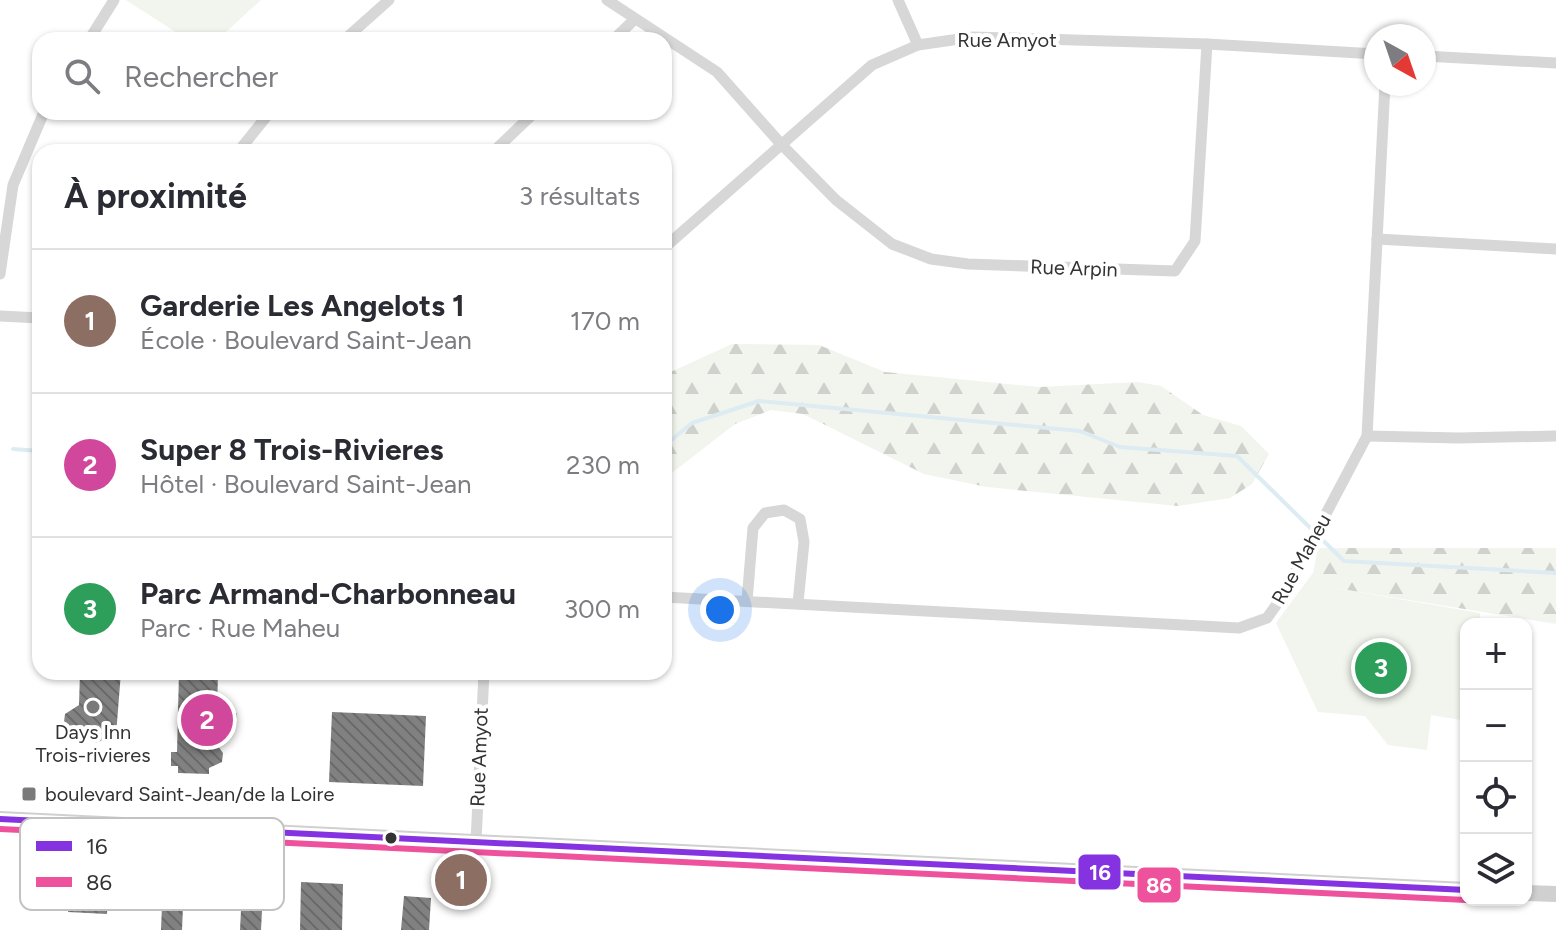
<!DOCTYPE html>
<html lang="fr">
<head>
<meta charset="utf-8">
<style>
	body { margin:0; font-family:Figtree,sans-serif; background:#f2f2f3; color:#2b2b33 }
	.controls { position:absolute; right:24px; bottom:24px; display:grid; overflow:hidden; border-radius:16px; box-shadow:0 2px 6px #0004 }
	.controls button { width:72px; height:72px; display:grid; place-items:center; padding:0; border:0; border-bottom:2px solid #e1e1e2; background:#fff; color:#2b2b33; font:40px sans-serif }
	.compass { position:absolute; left:1364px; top:24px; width:72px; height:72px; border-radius:50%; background:#fff; box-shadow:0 2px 6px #0004; rotate:140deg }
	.you { position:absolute; left:720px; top:610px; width:28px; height:28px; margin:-20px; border:6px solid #fff; border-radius:50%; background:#1a73e8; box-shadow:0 0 0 12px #1a73e833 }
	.badge { display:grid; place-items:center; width:52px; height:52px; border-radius:50%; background:#111827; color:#fff; font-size:26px; font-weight:700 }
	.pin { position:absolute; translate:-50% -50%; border:4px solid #fff; box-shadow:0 2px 8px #0006 }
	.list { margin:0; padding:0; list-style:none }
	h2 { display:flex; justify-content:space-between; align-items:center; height:104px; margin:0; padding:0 32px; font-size:34px }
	h2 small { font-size:26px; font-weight:400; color:#7c7c81 }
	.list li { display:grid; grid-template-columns:52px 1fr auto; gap:24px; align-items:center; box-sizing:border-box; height:144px; padding:0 32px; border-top:2px solid #e1e1e2 }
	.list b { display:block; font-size:30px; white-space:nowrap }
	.list p { margin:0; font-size:26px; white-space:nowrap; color:#7c7c81 }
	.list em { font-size:26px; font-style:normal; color:#7c7c81 }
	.icon { flex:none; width:44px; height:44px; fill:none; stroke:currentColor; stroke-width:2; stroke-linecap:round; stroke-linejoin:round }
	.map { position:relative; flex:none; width:1556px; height:930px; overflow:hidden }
	.search { position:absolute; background:#fff; box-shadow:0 2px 6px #0004; left:32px; top:32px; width:640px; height:88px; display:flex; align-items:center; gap:20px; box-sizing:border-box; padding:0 28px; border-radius:24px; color:#7c7c81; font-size:30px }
	.panel { position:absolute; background:#fff; box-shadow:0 2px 6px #0004; left:32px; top:144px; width:640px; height:536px; border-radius:24px }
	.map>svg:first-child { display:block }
	.green { fill:#f1f5ed }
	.forest { fill:url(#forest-firs) }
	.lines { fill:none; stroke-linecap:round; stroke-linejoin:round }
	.stream { stroke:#ddebf3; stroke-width:4 }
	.building { fill:url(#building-back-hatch) }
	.street { stroke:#d7d7d7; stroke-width:11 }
	.secondary { stroke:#d0d0d0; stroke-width:16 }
	.bus-1-casing { stroke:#fff; stroke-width:12 }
	.bus-2-casing { stroke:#fff; stroke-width:12 }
	.bus-1 { stroke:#8533e1; stroke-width:6 }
	.bus-2 { stroke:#ef529d; stroke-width:6 }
	.poi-dot { fill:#7a7a7a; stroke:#fff; stroke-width:3 }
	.bus-dot { fill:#333; stroke:#fff; stroke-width:3 }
	.labels { text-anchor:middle; stroke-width:8; stroke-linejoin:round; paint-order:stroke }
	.street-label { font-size:20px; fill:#333; stroke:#fff }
	.poi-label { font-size:20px; fill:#333; stroke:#fff }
	.key { fill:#fff; stroke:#c2c2c2; stroke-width:2 }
	.key-label { font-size:22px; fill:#333 }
	.line-badge { stroke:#fff; stroke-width:3 }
	.badge-label { font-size:22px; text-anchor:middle; font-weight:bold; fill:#fff }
</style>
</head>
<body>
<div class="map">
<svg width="1556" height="930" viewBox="0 0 1556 930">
	<defs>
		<pattern id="forest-firs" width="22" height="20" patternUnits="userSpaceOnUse" patternTransform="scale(2)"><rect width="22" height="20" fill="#f1f5ed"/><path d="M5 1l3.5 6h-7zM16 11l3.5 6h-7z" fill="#cfd2cc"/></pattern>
		<pattern id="building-back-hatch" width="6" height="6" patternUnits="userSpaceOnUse" patternTransform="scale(2)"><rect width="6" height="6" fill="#818181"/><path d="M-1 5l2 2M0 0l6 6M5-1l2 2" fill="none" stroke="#6a6a6a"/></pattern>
	</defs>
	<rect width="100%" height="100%" fill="#fff"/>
	<g class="green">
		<polygon points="126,0 261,0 217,40 188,40"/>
		<polygon points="1313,573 1335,588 1480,613 1480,624 1466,624 1466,721 1431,715 1427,750 1388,745 1365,716 1318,712 1276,623"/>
	</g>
	<g class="forest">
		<polygon points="732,344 819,345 885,372 967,380 1040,387 1138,382 1161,386 1203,415 1241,426 1269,454 1252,484 1230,498 1178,506 987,487 924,474 803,414 771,410 735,424 664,479 664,375"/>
		<polygon points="1318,548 1556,548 1556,624 1335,588 1313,573"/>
	</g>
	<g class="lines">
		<g class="stream">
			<polyline points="664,446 692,423 759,401 1080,431 1120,447 1237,456 1344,561 1556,573"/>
			<polyline points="13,449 40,451"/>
		</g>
	</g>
	<g class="building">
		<polygon points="80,672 121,672 116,735 95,743 64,722 65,714 79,705"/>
		<polygon points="179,672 218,672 217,712 237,713 236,728 217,727 217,745 223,753 222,762 209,768 209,774 178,773 178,766 171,766 171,752 177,752"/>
		<polygon points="332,712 426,716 423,786 329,782"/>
		<polygon points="301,882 343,884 342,930 300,930"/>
		<polygon points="242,890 263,891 261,930 240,930"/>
		<polygon points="69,891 108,892 107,914 68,912"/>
		<polygon points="404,896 431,898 429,930 401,930"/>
		<polygon points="162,906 183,907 182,930 161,930"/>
	</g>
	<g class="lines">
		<g class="street">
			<polyline points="607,0 717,72 781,144 836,200 892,244 931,259 968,264 1175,271 1195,241 1207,44"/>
			<polyline points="898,0 918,45"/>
			<polyline points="89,40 114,0"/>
			<polyline points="344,40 389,0"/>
			<polyline points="613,40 635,19"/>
			<polyline points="1424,56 1556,63"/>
			<polyline points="238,152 270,112"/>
			<polyline points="493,152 535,112"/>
			<polyline points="1377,239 1556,249"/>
			<polyline points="664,248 872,65 918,45 973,37 1207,44 1376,54"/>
			<polyline points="0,274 13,185 44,112"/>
			<polyline points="0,316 40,318"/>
			<polyline points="1367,436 1459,438 1556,436"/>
			<polyline points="664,597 1239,628 1267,618 1282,597 1367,436 1385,84"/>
			<polyline points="747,601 753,528 765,513 784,510 800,519 804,542 798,603"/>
			<polyline points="476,842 484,672"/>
		</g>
		<g class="secondary">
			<polyline points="0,819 1466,890"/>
			<polyline points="1526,893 1556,894"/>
		</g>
		<g class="bus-1-casing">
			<polyline id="bus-1" points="0,819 1466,890"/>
		</g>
		<g class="bus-2-casing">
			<polyline id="bus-2" points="0,829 1466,900"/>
		</g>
		<use href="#bus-1" class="bus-1"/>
		<use href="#bus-2" class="bus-2"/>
	</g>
	<g class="poi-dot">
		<circle cx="93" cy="707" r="8"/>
		<rect x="21" y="786" width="16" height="16" rx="4"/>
	</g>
	<circle class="bus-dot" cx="391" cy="838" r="7"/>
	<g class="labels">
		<g class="street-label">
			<text x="1007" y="47">Rue Amyot</text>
			<text transform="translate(1074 268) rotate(2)" y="7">Rue Arpin</text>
			<text transform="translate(1301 559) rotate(-61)" y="7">Rue Maheu</text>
			<text transform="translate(479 757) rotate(-88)" y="7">Rue Amyot</text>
		</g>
		<g class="poi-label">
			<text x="93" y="739">Days Inn<tspan x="93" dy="23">Trois-rivieres</tspan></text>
			<text x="45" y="801" text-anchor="start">boulevard Saint-Jean/de la Loire</text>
		</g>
	</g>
	<rect x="20" y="818" width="264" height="92" rx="12" class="key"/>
	<rect x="36" y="841" width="36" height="10" fill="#8533e1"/>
	<rect x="36" y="877" width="36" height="10" fill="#ef529d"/>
	<g class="key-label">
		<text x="86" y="854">16</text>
		<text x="86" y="890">86</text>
	</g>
	<g class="line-badge">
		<rect x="1077" y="853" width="45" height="38" rx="8" fill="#8533e1"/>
		<rect x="1136" y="866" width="46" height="38" rx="8" fill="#ef529d"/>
	</g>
	<g class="badge-label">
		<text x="1100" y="880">16</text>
		<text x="1159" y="893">86</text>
	</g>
</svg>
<div class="controls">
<button>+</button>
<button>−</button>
<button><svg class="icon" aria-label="locate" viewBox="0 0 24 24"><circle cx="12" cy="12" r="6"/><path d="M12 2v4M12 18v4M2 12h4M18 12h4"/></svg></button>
<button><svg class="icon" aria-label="layers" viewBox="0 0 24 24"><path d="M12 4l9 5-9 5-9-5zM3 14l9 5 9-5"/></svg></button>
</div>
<svg class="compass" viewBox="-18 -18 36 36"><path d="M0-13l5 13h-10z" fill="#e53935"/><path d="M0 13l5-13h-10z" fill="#7c7c81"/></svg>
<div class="you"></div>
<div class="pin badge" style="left:461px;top:880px;background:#8d6e63">1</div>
<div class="pin badge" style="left:207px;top:720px;background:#d1479c">2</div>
<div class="pin badge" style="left:1381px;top:668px;background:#2e9e5b">3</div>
<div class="search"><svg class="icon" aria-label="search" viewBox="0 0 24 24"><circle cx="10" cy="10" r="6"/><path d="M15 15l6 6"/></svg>Rechercher</div>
<section class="panel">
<h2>À proximité<small>3 résultats</small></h2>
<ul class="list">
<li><span class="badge" style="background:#8d6e63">1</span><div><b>Garderie Les Angelots 1</b><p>École · Boulevard Saint-Jean</p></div><em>170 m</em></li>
<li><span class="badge" style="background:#d1479c">2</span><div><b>Super 8 Trois-Rivieres</b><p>Hôtel · Boulevard Saint-Jean</p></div><em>230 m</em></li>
<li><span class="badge" style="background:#2e9e5b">3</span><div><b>Parc Armand-Charbonneau</b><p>Parc · Rue Maheu</p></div><em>300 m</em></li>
</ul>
</section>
</div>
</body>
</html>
